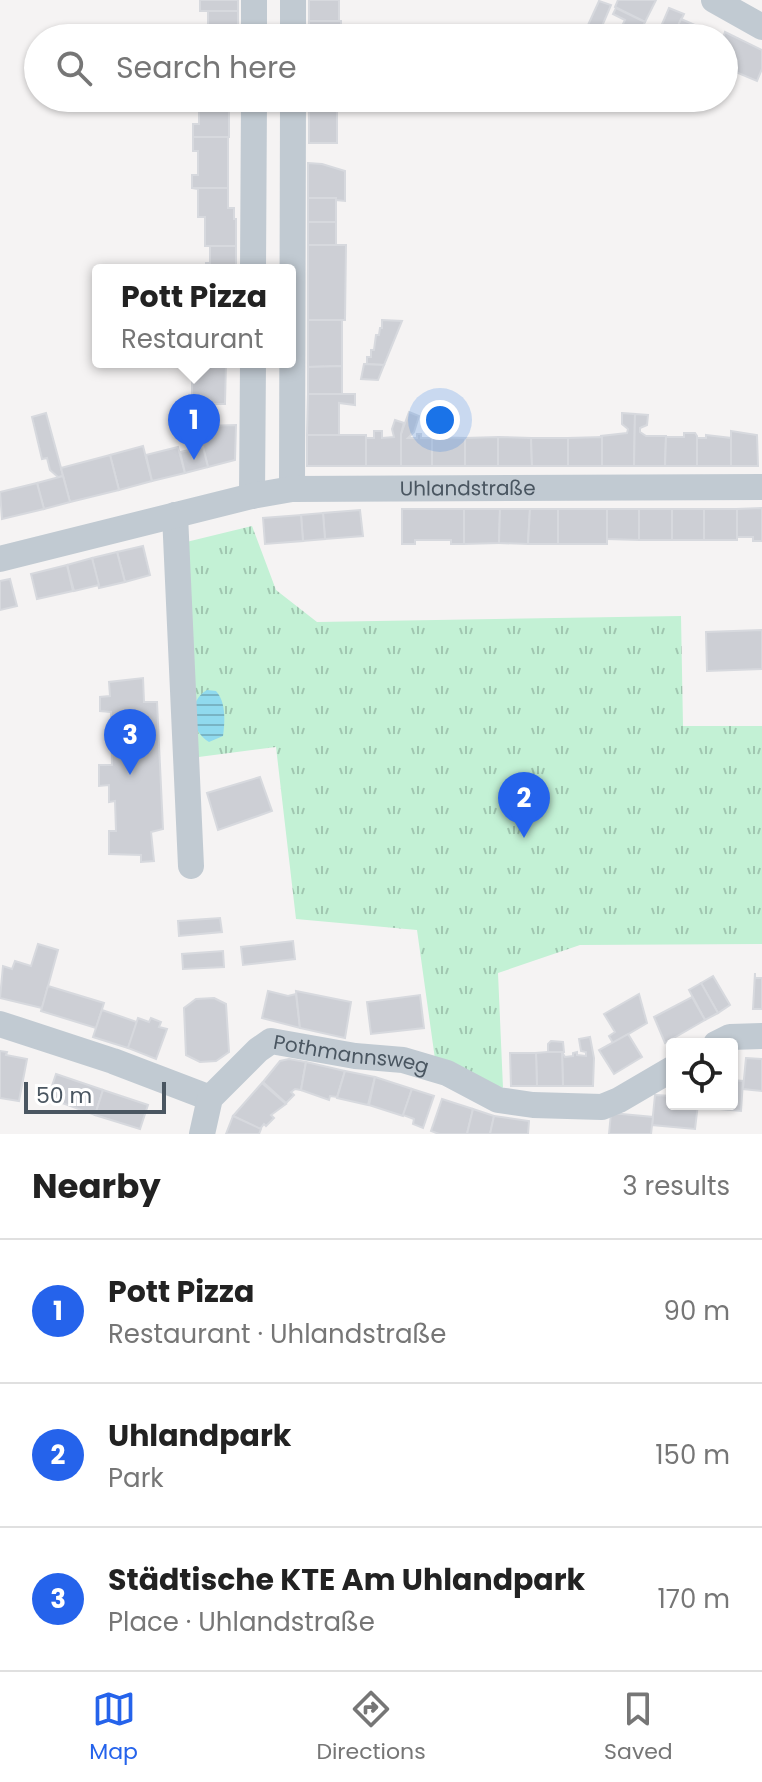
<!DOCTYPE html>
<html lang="en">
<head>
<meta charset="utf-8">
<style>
	body { margin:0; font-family:Poppins,sans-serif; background:#f6f6f6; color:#222 }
	.controls { position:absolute; right:24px; bottom:24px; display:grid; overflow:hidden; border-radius:8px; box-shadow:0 2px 6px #0004 }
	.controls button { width:72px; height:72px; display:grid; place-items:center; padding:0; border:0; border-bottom:2px solid #e0e0e0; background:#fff; color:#222; font:40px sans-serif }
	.scale { position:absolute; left:24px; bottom:20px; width:142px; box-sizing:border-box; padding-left:8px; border:4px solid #4a5661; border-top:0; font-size:22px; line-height:28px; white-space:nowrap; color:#4a5661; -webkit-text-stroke:6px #fff; paint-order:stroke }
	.you { position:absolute; left:440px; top:420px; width:28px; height:28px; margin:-20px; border:6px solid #fff; border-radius:50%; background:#1a73e8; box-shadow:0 0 0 12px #1a73e833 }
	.badge { display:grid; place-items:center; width:52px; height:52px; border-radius:50%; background:#2563eb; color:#fff; font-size:26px; font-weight:700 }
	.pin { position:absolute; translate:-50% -66px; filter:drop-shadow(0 2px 4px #0008) }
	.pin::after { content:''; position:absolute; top:42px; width:28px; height:24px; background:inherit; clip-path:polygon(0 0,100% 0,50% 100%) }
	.popup { position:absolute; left:92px; top:264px; width:204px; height:104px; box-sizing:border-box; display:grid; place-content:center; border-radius:8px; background:#fff; filter:drop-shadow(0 2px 6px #0005); font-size:26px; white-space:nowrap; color:#767676 }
	.popup b { font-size:30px; color:#222 }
	.popup::after { content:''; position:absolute; left:50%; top:100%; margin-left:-16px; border:16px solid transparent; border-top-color:#fff }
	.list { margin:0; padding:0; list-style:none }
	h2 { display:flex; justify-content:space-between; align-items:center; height:104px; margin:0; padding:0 32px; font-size:34px }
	h2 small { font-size:26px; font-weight:400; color:#767676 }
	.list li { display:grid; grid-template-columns:52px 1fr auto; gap:24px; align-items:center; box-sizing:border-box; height:144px; padding:0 32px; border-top:2px solid #e0e0e0 }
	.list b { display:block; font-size:30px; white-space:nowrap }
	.list p { margin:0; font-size:26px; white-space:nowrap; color:#767676 }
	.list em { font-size:26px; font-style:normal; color:#767676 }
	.icon { flex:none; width:44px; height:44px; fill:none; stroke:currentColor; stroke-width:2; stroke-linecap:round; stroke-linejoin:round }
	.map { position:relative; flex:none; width:762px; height:1134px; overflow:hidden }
	.search { position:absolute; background:#fff; box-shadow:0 2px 6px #0004; left:24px; right:24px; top:24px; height:88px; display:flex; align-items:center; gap:20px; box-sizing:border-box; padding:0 28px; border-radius:44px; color:#767676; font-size:30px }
	.sheet { height:536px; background:#fff }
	nav { display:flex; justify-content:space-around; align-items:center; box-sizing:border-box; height:112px; border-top:2px solid #e0e0e0; background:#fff; font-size:22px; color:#767676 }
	nav a { display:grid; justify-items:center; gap:4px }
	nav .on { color:#2563eb }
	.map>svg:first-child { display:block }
	.park { fill:url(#park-tufts) }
	.water { fill:url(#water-rules) }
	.building { fill:#cdcfd5; stroke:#d7d9de; stroke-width:2 }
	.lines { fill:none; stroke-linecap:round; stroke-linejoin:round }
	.minor { stroke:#c1cad2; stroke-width:26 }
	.labels { text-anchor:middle; stroke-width:8; stroke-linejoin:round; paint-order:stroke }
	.street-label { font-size:20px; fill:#4a5661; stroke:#fff }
</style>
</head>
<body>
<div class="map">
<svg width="762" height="1134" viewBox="0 0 762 1134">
	<defs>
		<pattern id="park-tufts" width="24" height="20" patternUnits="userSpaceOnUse" patternTransform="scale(2)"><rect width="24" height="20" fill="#c3f1d5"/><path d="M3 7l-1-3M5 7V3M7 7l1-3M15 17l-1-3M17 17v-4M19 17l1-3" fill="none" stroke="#a0c6b0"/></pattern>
		<pattern id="water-rules" width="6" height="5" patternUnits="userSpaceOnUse" patternTransform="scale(2)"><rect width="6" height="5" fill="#90daee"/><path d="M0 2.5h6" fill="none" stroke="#78b4c4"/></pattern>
	</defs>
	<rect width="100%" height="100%" fill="#f5f3f3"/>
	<polygon class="park" points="252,526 276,590 317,622 681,616 683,726 762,726 762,944 580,945 498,973 503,1088 435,1059 417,930 296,919 276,747 191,758 174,545"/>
	<path class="water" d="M207,690L216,691C226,702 225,721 223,736L209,742C190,731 187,701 207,690Z"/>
	<g class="building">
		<rect x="200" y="0" width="38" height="11"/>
		<rect x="309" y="0" width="30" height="21"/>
		<polygon points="618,0 656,0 645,22 615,7"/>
		<polygon points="599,1 611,5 597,38 588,38 583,36"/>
		<polygon points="616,8 645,22 637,38 616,38 625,20 613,14"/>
		<polygon points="669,8 684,14 672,38 656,38"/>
		<rect x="208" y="11" width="30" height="27"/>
		<polygon points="681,19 709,31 707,38 672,38"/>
		<rect x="309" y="21" width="32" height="17"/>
		<polygon points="725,32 762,50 762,69 757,81 724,67 723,38"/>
		<rect x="199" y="98" width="30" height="13"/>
		<polygon points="309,98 337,98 337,103 342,103 342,111 309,111"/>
		<polygon points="199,111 229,111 229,137 193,137 193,124 199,124"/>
		<rect x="309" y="111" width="28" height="32"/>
		<polygon points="193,137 228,137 228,188 192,188 192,175 198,175 198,151 193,151"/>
		<polygon points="308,163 322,164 345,171 345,201 336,200 336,198 308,198"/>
		<polygon points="192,188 228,188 228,208 234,208 234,219 236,219 236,246 205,246 205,217 198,217 198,189"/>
		<rect x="308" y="198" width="28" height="24"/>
		<rect x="308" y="222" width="28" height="23"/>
		<polygon points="308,245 346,245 345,320 308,320"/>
		<polygon points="210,246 236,246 236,270 206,270 206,263 210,263"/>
		<polygon points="308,320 342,320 342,366 308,367"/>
		<polygon points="382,320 402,321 384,365 364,364 367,364 367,357 371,357 371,350 374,350 376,335 379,335 380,328 382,328"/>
		<polygon points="192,362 226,362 225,404 192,404"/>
		<polygon points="364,364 384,365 378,380 361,379"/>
		<polygon points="342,366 342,394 308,394 308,367"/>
		<polygon points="308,394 355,394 355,405 339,403 339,435 307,435"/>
		<polygon points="409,412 419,416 414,432 408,438 417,438 417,434 421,434 421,438 432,438 432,466 401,466 401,434"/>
		<polygon points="46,413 61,468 63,476 58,477 50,470 47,458 42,459 32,417"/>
		<polygon points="622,413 635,414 634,466 602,466 601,436 627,433 628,429 622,424"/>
		<polygon points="635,414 648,415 647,425 640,428 640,432 646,436 666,436 665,466 634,466"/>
		<polygon points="395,420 404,423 401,434 401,466 366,466 366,438 374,438 374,431 382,431 382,438 394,437 392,429"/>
		<polygon points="236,425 235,460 208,467 203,447 196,449 195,440 203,439 204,426"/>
		<polygon points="731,431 757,435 758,466 731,466"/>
		<polygon points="684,433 695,433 697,436 697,466 665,466 666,437 684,437"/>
		<rect x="307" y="435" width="59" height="31"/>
		<polygon points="706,435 731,438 731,466 697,466 697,438 706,438"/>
		<polygon points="432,437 465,438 465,466 432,466"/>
		<polygon points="498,437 498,466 465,466 465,438"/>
		<polygon points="498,437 531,438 532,466 498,466"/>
		<polygon points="602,437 602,466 568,466 568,438"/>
		<polygon points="531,438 568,438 568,466 532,466"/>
		<polygon points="143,446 152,481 119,490 110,455"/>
		<polygon points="178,447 185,473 152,481 146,455"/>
		<polygon points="203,447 208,467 185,473 180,452"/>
		<polygon points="110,455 119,490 70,502 61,468"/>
		<polygon points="63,476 70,502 44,509 37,483"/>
		<polygon points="37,483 44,509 2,519 0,492"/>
		<polygon points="762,508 762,541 753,541 753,537 737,537 737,509"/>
		<polygon points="402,509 464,509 464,544 451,544 451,540 415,540 415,544 402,544"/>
		<polygon points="464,509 500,509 499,543 464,544"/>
		<polygon points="500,509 530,509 528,544 499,543"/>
		<polygon points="530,509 558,509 558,544 528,544"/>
		<rect x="558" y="509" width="49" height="35"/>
		<polygon points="607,509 639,509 639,540 607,539"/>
		<rect x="639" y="509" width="33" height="31"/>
		<rect x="672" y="509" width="32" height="31"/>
		<rect x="704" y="509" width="33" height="31"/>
		<polygon points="360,510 363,536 325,539 323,513"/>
		<polygon points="323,513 325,539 303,541 301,515"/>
		<polygon points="301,515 303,541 265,544 263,518"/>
		<polygon points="143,546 150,575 125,582 117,552"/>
		<polygon points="117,552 125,582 99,588 92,558"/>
		<polygon points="92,558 99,585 74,591 67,565"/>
		<polygon points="67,565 73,591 37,599 31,574"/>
		<polygon points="10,579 17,606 0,610 0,581"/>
		<polygon points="762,630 762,669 707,671 706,632"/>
		<polygon points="143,678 144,702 157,702 163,829 151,832 154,861 141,862 141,855 109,854 109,831 116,831 115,801 109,802 109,785 99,786 99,765 112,765 111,712 100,711 100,697 110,696 109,682"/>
		<polygon points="260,777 272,811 218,830 207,793"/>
		<polygon points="220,918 222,932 179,936 178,921"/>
		<polygon points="293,941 295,959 243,965 241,947"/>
		<polygon points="38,944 58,950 42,1008 0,998 3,966 12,969 15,961 31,966"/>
		<polygon points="223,951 224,967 183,969 182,954"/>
		<polygon points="755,973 755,978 762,978 762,1009 753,1009"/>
		<polygon points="713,976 730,1005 718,1013 701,983"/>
		<polygon points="701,983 718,1013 705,1020 689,990"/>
		<polygon points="48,986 104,1003 96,1028 41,1011"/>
		<polygon points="268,991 288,996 296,994 300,1028 262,1018"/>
		<polygon points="296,991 351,1002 345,1038 300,1028"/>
		<polygon points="639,994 647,1023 613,1043 609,1036 615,1032 604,1014"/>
		<polygon points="420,995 424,1028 371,1034 367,1002"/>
		<polygon points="692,997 705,1020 665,1043 654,1017"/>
		<polygon points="214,998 226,1004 229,1052 216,1061 200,1062 186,1055 184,1008 196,999"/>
		<polygon points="102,1010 137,1022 128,1048 93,1037"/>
		<polygon points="138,1018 149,1022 151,1018 161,1022 159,1027 167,1029 156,1059 128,1048"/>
		<polygon points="628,1034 642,1057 614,1074 599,1050"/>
		<polygon points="590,1037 594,1058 593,1086 563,1086 562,1052 565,1057 573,1056 573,1053 577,1052 577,1055 586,1056 586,1052 581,1051 579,1039"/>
		<polygon points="551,1041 563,1042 564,1052 548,1052 548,1044"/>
		<polygon points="0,1051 7,1052 6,1055 27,1059 19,1101 0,1098"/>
		<polygon points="548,1052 562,1052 563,1086 537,1086 536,1053"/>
		<polygon points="510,1053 536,1053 537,1086 511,1086"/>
		<polygon points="746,1058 762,1059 762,1091 743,1089"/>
		<polygon points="289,1059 306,1062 301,1090 295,1089 291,1092 294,1095 286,1103 263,1082 280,1061"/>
		<polygon points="306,1062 345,1071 337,1097 330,1096 329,1100 301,1090"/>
		<polygon points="345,1071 375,1077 368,1105 337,1098"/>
		<polygon points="56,1074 103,1090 95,1115 48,1098"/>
		<polygon points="375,1077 412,1089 403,1116 369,1105"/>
		<polygon points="732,1080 743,1081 741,1111 698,1107 698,1104 732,1104"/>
		<polygon points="262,1083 286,1104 271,1115 274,1118 266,1126 264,1124 260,1129 233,1116"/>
		<polygon points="412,1089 434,1096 423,1128 413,1124 414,1119 403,1115"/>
		<polygon points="103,1090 148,1105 140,1129 95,1115"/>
		<polygon points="655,1095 672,1096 672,1104 698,1104 695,1129 652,1125"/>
		<polygon points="442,1099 473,1109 467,1134 439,1134 431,1131"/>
		<polygon points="473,1109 494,1116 490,1134 467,1134"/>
		<polygon points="611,1113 653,1117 651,1134 609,1134"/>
		<polygon points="233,1116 261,1129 259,1134 226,1134"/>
		<polygon points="494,1116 529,1121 528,1134 490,1134"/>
	</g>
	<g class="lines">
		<g class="minor">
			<polyline points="714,0 762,27"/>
			<polyline points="254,38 254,0"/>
			<polyline points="293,38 293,0"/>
			<polyline points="253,270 254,98"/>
			<polyline points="292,489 293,98"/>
			<polyline points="252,496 253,362"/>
			<polyline points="175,515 191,866"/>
			<path id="s1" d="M0,559L252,496L292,489L762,487"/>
			<polyline points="0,1024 113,1061 210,1098"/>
			<polyline points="716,1044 730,1037 762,1036"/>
			<path id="s2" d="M202,1134L210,1098L258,1050L271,1041L355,1056L403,1060L447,1073L498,1100L533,1105L602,1107L619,1100L672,1069"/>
		</g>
	</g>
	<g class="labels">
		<g class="street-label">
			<text dy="7" stroke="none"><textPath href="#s1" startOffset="476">Uhlandstraße</textPath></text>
			<text dy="7" stroke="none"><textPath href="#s2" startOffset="202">Pothmannsweg</textPath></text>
		</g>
	</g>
</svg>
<div class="controls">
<button><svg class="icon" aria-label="locate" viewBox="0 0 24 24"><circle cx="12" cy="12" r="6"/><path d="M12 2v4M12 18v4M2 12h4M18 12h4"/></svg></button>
</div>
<div class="scale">50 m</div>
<div class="you"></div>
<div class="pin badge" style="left:194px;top:460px">1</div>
<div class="popup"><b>Pott Pizza</b>Restaurant</div>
<div class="pin badge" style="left:524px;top:838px">2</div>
<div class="pin badge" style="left:130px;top:775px">3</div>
<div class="search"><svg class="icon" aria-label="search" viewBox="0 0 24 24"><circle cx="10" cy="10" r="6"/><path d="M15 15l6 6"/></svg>Search here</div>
</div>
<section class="sheet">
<h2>Nearby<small>3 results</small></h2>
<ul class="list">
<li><span class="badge">1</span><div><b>Pott Pizza</b><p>Restaurant · Uhlandstraße</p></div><em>90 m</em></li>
<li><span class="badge">2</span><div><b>Uhlandpark</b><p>Park</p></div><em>150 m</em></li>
<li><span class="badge">3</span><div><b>Städtische KTE Am Uhlandpark</b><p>Place · Uhlandstraße</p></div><em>170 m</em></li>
</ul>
</section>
<nav>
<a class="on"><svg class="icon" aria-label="map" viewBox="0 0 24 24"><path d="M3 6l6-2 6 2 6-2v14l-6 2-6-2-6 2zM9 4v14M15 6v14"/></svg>Map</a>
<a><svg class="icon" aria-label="directions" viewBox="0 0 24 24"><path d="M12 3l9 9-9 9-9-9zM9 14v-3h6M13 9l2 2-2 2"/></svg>Directions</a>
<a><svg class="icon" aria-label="saved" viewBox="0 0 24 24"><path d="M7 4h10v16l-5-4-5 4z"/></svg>Saved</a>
</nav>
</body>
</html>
